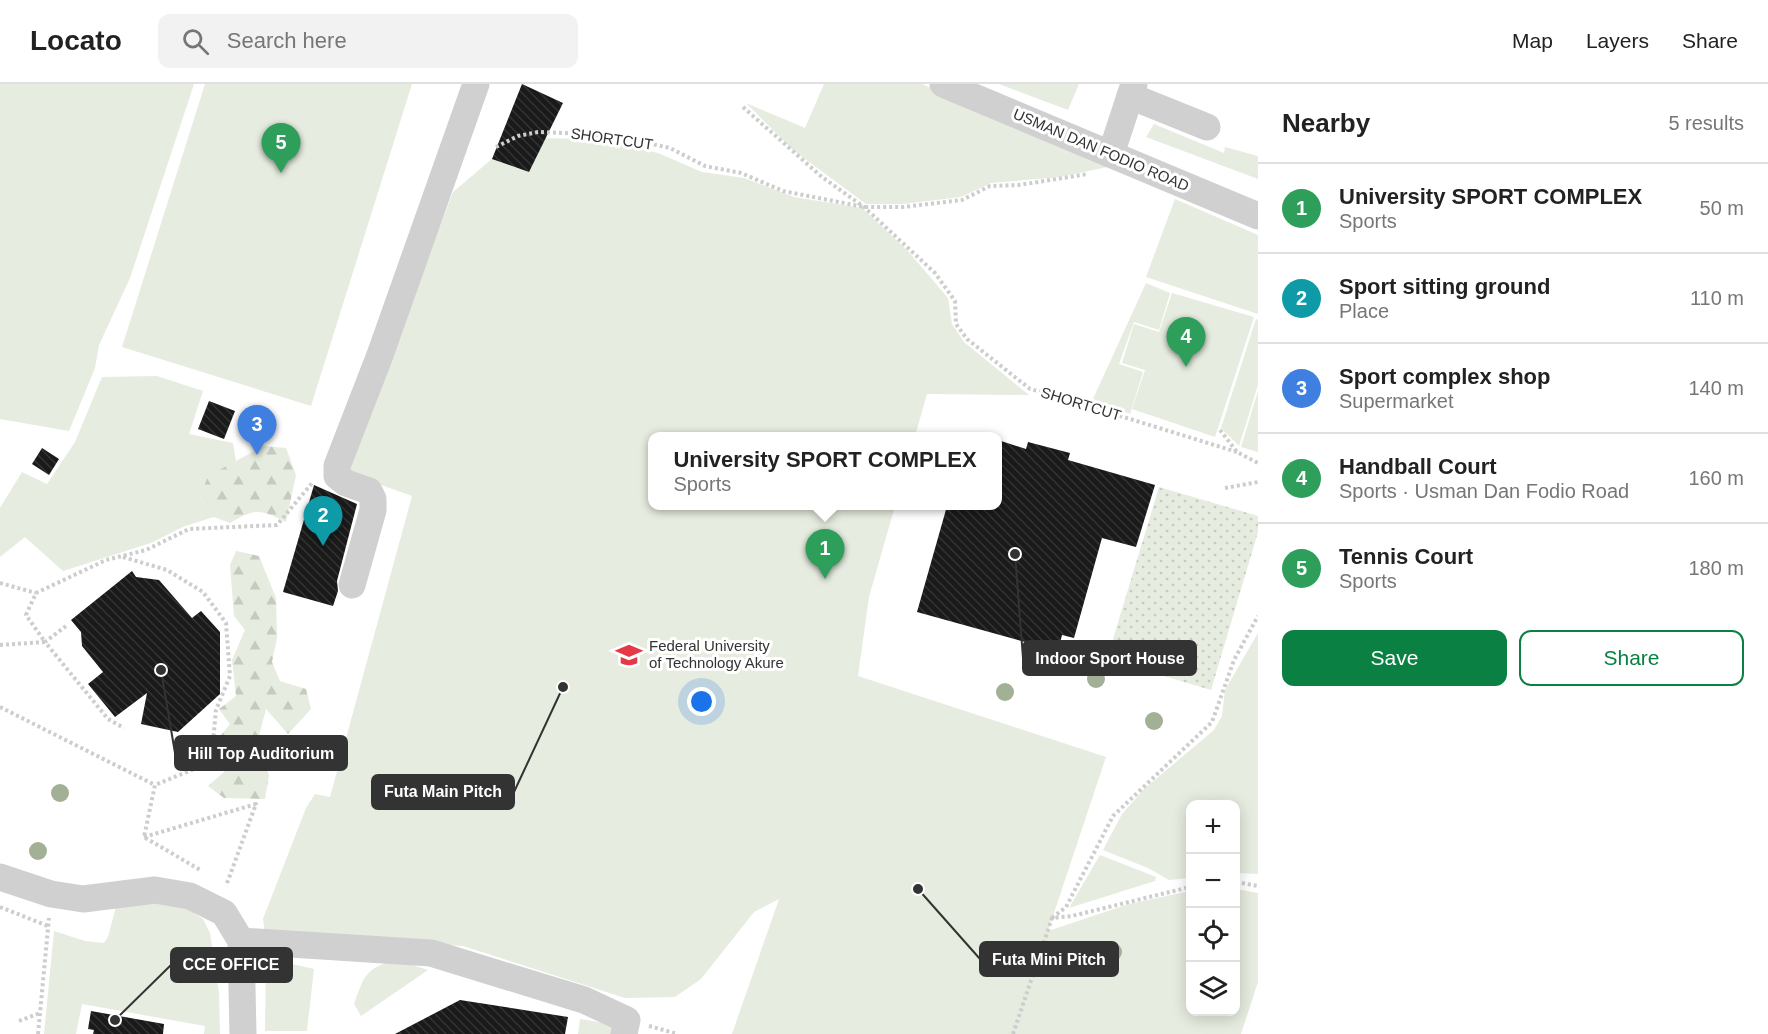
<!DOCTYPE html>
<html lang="en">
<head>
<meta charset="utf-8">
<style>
	body { margin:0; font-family:Helvetica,sans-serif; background:#f2f2f2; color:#222 }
	.controls { position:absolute; right:18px; bottom:18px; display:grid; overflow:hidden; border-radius:12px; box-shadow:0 3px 15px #0003 }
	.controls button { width:54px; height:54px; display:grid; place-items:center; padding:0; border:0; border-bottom:2px solid #e0e0e0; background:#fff; color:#222; font:30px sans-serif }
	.you { position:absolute; left:702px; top:618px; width:21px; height:21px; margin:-15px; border:4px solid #fff; border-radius:50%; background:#1a73e8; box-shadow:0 0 0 9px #1a73e833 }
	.badge { display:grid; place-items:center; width:39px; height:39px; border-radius:50%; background:#0b8043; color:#fff; font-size:20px; font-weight:700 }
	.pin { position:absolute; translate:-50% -50px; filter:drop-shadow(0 2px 3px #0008) }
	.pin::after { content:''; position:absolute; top:32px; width:21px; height:18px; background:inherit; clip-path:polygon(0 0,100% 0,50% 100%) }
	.popup { position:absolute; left:648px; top:348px; width:354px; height:78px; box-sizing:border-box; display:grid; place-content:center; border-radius:12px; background:#fff; filter:drop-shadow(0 2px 4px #0005); font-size:20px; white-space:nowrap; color:#767676 }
	.popup b { font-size:22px; color:#222 }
	.popup::after { content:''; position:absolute; left:50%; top:100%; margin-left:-12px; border:12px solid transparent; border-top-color:#fff }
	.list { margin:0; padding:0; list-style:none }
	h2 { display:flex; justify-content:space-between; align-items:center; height:78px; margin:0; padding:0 24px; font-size:26px }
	h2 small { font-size:20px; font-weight:400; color:#767676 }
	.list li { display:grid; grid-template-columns:39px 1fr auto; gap:18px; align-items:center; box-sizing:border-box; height:90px; padding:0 24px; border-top:2px solid #e0e0e0 }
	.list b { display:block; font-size:22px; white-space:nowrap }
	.list p { margin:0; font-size:20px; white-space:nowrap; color:#767676 }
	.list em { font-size:20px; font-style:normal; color:#767676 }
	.actions { display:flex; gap:12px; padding:18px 24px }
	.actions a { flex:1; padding:14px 0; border:2px solid #0b8043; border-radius:12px; text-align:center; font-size:21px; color:#0b8043 }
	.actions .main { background:#0b8043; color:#fff }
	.icon { flex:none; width:33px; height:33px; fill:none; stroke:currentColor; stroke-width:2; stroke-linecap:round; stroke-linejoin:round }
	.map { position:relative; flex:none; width:1258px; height:950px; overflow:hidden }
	header { display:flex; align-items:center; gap:36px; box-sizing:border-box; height:84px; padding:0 30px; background:#fff; border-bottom:2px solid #e0e0e0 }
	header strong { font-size:28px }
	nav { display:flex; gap:33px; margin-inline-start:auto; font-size:21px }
	.search { width:420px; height:54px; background:#f2f2f2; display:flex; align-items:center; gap:15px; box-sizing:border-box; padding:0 21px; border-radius:12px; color:#767676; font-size:22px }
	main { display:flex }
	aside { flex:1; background:#fff }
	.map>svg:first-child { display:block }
	.grass { fill:#e6ecdf }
	.forest { fill:url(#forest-firs) }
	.park { fill:url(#park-dots) }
	.building { fill:url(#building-back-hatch) }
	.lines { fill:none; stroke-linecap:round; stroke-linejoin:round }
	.path { stroke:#cdcdcd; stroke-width:4; stroke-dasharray:3 3; stroke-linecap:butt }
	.minor { stroke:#d0d0d0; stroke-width:27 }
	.tree { fill:#a2b095 }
	.labels { text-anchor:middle; stroke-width:6; stroke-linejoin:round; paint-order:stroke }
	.street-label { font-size:15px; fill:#333; stroke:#fff }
	.poi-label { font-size:15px; fill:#333; stroke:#fff; text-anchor:start }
	.leader { fill:none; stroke:#333; stroke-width:2 }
	.callout-dot { fill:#333; stroke:#fff; stroke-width:2 }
	.callout { fill:#333; stroke:#333; stroke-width:2 }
	.callout-label { font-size:16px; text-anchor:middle; font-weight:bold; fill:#fff }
</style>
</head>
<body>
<header>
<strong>Locato</strong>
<div class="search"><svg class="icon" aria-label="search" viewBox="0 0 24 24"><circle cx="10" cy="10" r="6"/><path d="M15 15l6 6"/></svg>Search here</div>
<nav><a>Map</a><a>Layers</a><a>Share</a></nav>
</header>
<main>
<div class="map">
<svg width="1258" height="950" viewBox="0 0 1258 950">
	<defs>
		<pattern id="forest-firs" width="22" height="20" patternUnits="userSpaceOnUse" patternTransform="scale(1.5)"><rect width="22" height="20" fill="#e6ecdf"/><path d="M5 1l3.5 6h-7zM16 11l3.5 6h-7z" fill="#c6cbc0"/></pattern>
		<pattern id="park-dots" width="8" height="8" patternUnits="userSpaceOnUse" patternTransform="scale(1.5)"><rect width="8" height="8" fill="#e6ecdf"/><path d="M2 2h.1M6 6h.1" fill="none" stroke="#c6cbc0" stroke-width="1.8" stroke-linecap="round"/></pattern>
		<pattern id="building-back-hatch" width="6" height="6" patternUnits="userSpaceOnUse" patternTransform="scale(1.5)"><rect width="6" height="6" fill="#1a1a1a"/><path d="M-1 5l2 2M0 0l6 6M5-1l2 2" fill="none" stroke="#333"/></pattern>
	</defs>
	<rect width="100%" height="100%" fill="#fff"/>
	<g class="grass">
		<polygon points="0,0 194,0 130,194 99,261 95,284 69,347 0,335"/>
		<polygon points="205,0 412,0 311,322 122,263"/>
		<polygon points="824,0 922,0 1112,82 1060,93 991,99 961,113 903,120 866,120 793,66 746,19 805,44"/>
		<polygon points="999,0 1079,0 1068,26"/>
		<polygon points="1154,40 1224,69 1225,63 1258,72 1258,95 1146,53"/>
		<polygon points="538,54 586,55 632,63 658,69 702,88 744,94 794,113 862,124 907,166 948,214 952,240 964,258 1029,311 927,310 915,352 652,352 652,422 895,422 869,513 858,592 1106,673 1048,847 1129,820 1190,807 1190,928 1236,928 1236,805 1258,809 1258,898 1241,950 732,950 779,815 754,828 701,895 675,913 625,914 463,862 265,851 263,835 306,724 315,710 330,713 412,412 345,388 453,108 506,63"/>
		<polygon points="1175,115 1258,151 1258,230 1146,193"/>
		<polygon points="1146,199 1170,209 1159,246 1134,238 1119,280 1143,288 1130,330 1093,315"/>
		<polygon points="1172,209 1254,233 1215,353 1132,325 1145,286 1122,279 1134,240 1159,248"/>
		<polygon points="1256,235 1258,236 1258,301 1239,362 1221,344"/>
		<polygon points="157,292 203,307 189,350 233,359 236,377 200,413 214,433 185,442 151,459 63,487 25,453 0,473 0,424 22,388 47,400 75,358 102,293"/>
		<polygon points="1258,307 1258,368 1241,363"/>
		<polygon points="1258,549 1258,790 1236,789 1236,720 1190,720 1190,794 1169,796 1148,784 1103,766 1122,730 1144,705 1214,646 1222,632 1225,606"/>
		<polygon points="1100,771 1156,793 1155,797 1069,824"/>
		<polygon points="118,815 178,818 203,835 210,849 219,909 220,950 204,950 205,942 82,920 76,950 44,950 54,847 85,857 104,859 108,853"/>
		<polygon points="266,874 314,885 307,947 265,947"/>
		<path d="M397,876L428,886L361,932L354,920C364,892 366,883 397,876Z"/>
		<polygon points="580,935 617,941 615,950 578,950"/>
	</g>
	<g class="forest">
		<path d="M264,362L286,364L296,391L286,438C260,425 256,424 230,439L214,433L200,413L208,392Z"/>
		<polygon points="236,467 259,472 276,514 277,554 272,578 280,597 306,605 311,625 288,650 266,625 256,663 269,691 265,715 224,714 208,702 224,688 229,673 217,656 230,640 219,625 236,612 232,576 245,546 234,532 230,481"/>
	</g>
	<polygon class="park" points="1159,403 1258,432 1258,448 1211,606 1107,575"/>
	<g class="building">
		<polygon points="522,0 563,19 529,88 492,75"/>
		<polygon points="209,317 235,327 224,355 198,345"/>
		<polygon points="998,356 1026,365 1028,358 1070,369 1068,376 1155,401 1136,463 1102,454 1074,554 1062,551 1058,567 917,528 947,422 998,422"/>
		<polygon points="42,364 59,375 49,391 32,380"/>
		<polygon points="314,401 357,420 337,497 338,507 333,522 283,508"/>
		<polygon points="132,487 136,493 159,496 192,534 201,527 220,548 220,610 178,648 141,640 147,609 115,633 88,600 103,588 82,562 81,548 71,536"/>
		<polygon points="460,916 568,933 565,950 395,950"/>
		<polygon points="91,927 164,940 163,950 93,950 94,946 88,945"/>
	</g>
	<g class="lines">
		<g class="path">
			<polyline points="743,23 822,93 864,123 935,189 955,217 956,240 967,255 1030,305 1095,322 1117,331 1237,368"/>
			<polyline points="496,63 518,52 538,48 588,50 608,55 634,56 670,64 705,82 741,89 783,107 864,123 903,123 962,116 990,102 1019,101 1088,90"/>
			<polyline points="1220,346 1237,368 1258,379"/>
			<polyline points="1225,404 1258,398"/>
			<polyline points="123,473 167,486 203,508 226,539 230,592 216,626 211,678 155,701"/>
			<polyline points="0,499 36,509"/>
			<polyline points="66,542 45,558 108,635 124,644"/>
			<polyline points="0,561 45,558 26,531 36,509 106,476 146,466 189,445 277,441 313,398"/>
			<polyline points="0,623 155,701 144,753 202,787"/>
			<polyline points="144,753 256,720 226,802"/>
			<polyline points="1236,798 1258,802"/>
			<polyline points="0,823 48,842"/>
			<polyline points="1052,834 1066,823 1113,732 1212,638 1234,576 1258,532"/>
			<polyline points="19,937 40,929"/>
			<polyline points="649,942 678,950"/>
			<polyline points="38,950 49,834"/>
			<polyline points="1013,950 1052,834 1072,832 1190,803"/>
		</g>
		<g class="minor">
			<polyline points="943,0 1258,132"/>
			<polyline points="1130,12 1207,43"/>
			<polyline points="1111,70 1134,0"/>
			<polyline points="352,501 373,426 373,415 369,407 346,399 337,392 337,382 380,271 476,0"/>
			<polyline points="0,793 51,810 83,815 155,806 190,812 224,829 241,857 243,950"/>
			<polyline points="241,857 431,869 584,916 627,936 624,950"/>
		</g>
	</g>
	<g class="tree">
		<circle cx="1096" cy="595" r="9"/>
		<circle cx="1005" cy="608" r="9"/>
		<circle cx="1154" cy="637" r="9"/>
		<circle cx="60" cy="709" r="9"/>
		<circle cx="38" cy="767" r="9"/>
		<circle cx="1113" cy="868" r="9"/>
	</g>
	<defs>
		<g id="university-bare" transform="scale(2.07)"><path d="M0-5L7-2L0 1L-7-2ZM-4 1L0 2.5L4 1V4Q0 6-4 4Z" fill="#e63946" stroke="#fff" stroke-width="2.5" paint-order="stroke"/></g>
	</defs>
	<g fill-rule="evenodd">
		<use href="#university-bare" x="629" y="571"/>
	</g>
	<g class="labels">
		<g class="street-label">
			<text transform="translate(612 55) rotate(8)" y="5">SHORTCUT</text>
			<text transform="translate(1101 66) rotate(23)" y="5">USMAN DAN FODIO ROAD</text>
			<text transform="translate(1081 320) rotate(17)" y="5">SHORTCUT</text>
		</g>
		<g class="poi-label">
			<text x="649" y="567">Federal University<tspan x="649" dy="17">of Technology Akure</tspan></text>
		</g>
	</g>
	<path class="leader" d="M1015 470L1023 574M161 586L175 669M563 603L514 708M918 805L980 875M115 936L171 881"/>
	<g class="callout-dot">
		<circle cx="1015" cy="470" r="6"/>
		<circle cx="161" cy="586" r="6"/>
		<circle cx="563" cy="603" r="6"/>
		<circle cx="918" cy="805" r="6"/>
		<circle cx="115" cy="936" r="6"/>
	</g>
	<g class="callout">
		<rect x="1023" y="557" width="173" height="34" rx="6"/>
		<rect x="175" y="652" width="172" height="34" rx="6"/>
		<rect x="372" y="691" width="142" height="34" rx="6"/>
		<rect x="980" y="858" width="138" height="34" rx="6"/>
		<rect x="171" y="864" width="121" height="34" rx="6"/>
	</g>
	<g class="callout-label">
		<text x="1110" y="580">Indoor Sport House</text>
		<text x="261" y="675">Hill Top Auditorium</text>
		<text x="443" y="713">Futa Main Pitch</text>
		<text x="1049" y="881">Futa Mini Pitch</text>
		<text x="231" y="886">CCE OFFICE</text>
	</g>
</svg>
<div class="controls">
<button>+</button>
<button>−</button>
<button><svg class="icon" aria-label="locate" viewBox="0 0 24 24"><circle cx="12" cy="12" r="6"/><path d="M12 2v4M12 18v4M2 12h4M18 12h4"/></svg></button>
<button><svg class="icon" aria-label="layers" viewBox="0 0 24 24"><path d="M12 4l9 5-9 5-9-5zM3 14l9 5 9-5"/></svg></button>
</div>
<div class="you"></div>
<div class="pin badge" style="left:825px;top:495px;background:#2e9e5b">1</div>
<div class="popup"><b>University SPORT COMPLEX</b>Sports</div>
<div class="pin badge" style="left:323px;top:462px;background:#0f9aa8">2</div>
<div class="pin badge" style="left:257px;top:371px;background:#3f7fe0">3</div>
<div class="pin badge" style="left:1186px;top:283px;background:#2e9e5b">4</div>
<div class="pin badge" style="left:281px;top:89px;background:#2e9e5b">5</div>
</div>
<aside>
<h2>Nearby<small>5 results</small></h2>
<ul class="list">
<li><span class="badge" style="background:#2e9e5b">1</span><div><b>University SPORT COMPLEX</b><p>Sports</p></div><em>50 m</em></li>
<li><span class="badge" style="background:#0f9aa8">2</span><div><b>Sport sitting ground</b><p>Place</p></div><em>110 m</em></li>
<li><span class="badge" style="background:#3f7fe0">3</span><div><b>Sport complex shop</b><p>Supermarket</p></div><em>140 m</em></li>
<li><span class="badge" style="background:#2e9e5b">4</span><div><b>Handball Court</b><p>Sports · Usman Dan Fodio Road</p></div><em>160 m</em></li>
<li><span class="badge" style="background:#2e9e5b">5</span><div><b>Tennis Court</b><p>Sports</p></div><em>180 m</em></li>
</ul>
<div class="actions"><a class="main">Save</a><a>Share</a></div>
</aside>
</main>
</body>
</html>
